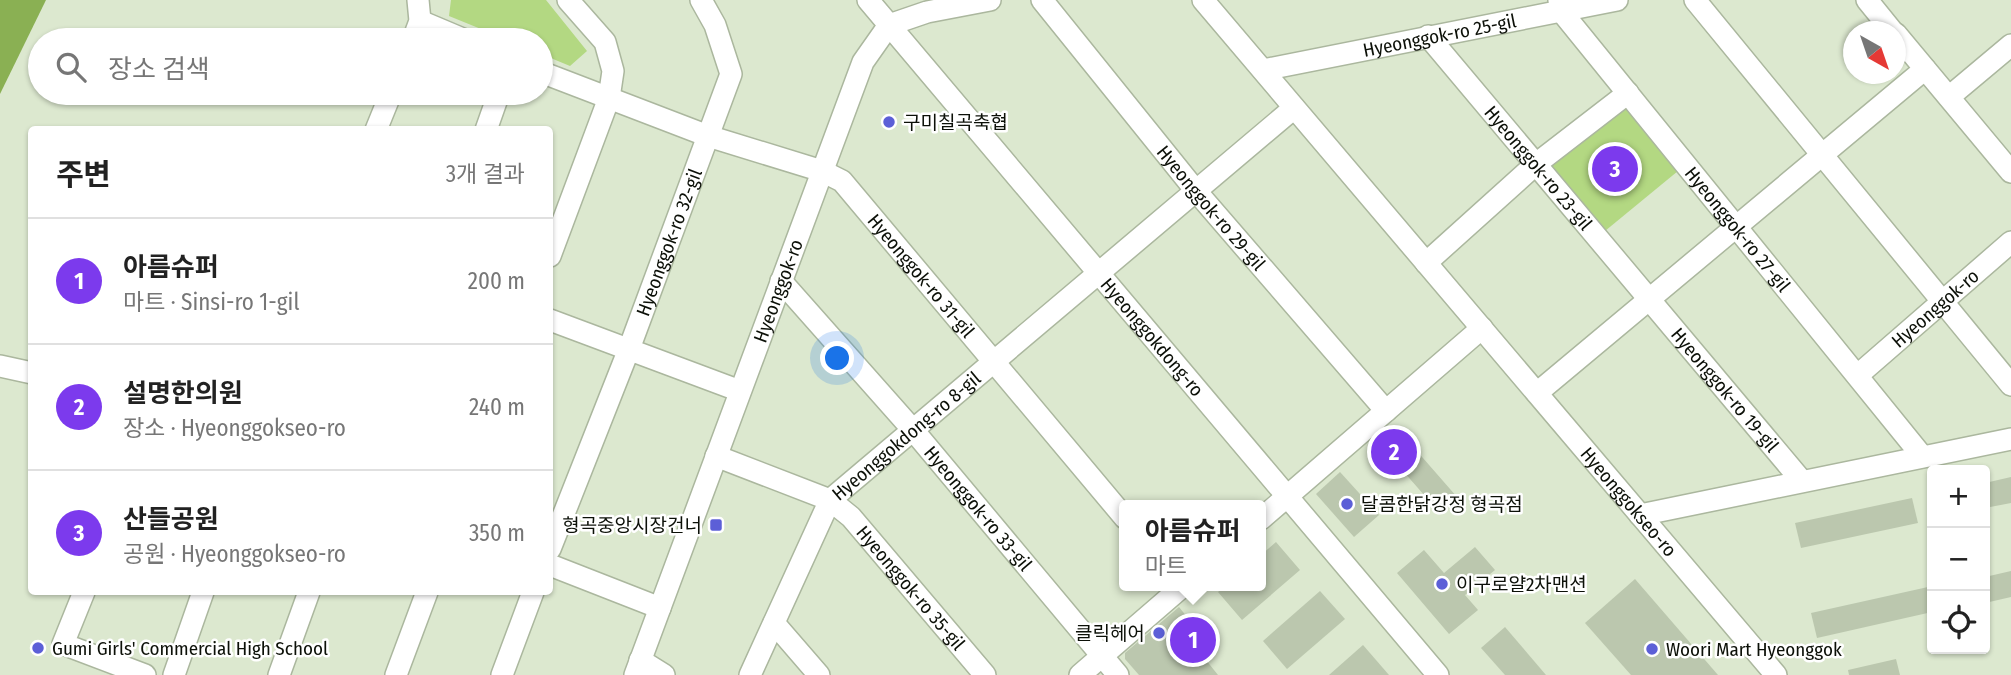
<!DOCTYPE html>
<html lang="ko">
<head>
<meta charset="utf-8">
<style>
	body { margin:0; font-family:"Fira Sans Condensed","Noto Sans KR",sans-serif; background:#f2f2f2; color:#222 }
	.controls { position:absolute; right:21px; bottom:21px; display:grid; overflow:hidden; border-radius:7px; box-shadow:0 2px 5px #0004 }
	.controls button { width:63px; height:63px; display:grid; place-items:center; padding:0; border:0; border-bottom:2px solid #e0e0e0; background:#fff; color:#222; font:35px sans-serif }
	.compass { position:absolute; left:1843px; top:21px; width:63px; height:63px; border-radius:50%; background:#fff; box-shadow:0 2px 5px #0004; rotate:140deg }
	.you { position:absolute; left:838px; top:359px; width:24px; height:24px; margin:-18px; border:5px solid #fff; border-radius:50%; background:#1a73e8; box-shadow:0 0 0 10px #1a73e833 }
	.badge { display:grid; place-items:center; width:46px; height:46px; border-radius:50%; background:#7c3aed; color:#fff; font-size:23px; font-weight:700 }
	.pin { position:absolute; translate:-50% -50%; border:4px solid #fff; box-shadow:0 2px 7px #0006 }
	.popup { position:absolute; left:1119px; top:500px; width:147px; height:91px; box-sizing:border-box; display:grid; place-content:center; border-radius:7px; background:#fff; filter:drop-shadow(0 2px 5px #0005); font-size:23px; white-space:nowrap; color:#767676 }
	.popup b { font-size:26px; color:#222 }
	.popup::after { content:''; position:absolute; left:50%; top:100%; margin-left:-14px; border:14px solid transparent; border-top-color:#fff }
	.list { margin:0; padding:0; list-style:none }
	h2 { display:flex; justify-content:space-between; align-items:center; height:91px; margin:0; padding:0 28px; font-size:30px }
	h2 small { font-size:23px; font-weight:400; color:#767676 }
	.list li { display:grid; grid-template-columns:46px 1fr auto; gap:21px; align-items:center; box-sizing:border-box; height:126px; padding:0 28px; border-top:2px solid #e0e0e0 }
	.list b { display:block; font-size:26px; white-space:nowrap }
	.list p { margin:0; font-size:23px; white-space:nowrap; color:#767676 }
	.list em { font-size:23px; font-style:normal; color:#767676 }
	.icon { flex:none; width:38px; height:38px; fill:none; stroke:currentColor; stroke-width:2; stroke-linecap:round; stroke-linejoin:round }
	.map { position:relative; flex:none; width:2011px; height:675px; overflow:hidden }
	.search { position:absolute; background:#fff; box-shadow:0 2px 5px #0004; left:28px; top:28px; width:525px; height:77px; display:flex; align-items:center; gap:18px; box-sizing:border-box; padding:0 24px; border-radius:38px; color:#767676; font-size:26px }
	.panel { position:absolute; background:#fff; box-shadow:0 2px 5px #0004; left:28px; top:126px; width:525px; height:469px; border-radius:7px }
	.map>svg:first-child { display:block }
	.green { fill:#b3d882 }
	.forest { fill:#8ab053 }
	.building { fill:#bbc7ae }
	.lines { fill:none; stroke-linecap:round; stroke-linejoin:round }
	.minor-casing { stroke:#abb79e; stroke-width:24 }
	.minor { stroke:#fff; stroke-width:21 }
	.poi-dot { fill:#5c5fd7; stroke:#fff; stroke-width:2.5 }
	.labels { text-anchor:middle; stroke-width:5; stroke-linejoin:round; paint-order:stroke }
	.street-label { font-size:19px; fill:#0c1008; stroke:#fff }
	.poi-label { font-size:19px; fill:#0c1008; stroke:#fff; text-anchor:start }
</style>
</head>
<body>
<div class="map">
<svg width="2011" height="675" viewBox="0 0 2011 675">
	<rect width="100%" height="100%" fill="#dce8cf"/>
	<g class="green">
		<polygon points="451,0 546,0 587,51 570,66 541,54 541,40 508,40 449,16"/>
		<polygon points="1624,106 1678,171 1605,231 1551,166"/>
	</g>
	<polygon class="forest" points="0,0 46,0 0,94"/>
	<g class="building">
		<polygon points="1395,426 1457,497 1439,512 1403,471 1394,479 1368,450"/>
		<polygon points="1340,472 1379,515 1354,537 1316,494"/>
		<polygon points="2011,477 2011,503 1985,508 1985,483"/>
		<polygon points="1912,498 1918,523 1801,548 1795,523"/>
		<polygon points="1276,542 1300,570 1242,620 1218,592 1225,586 1261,586 1261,555"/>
		<polygon points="1475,547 1495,570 1465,595 1478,610 1449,634 1397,573 1424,550 1444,573"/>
		<polygon points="2011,571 2011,597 1985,603 1985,577"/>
		<polygon points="1635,579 1718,675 1631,675 1585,623"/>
		<polygon points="1928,587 1932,612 1817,638 1811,613"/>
		<polygon points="1320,591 1345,619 1287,669 1263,641"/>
		<polygon points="1179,607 1215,652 1206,660 1218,675 1139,675 1125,659 1125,653"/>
		<polygon points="1505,627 1546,675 1505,675 1481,648"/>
		<polygon points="1363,645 1389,675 1329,675"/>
		<polygon points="1896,659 1900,675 1849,675 1848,670"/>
	</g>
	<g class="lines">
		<g class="minor-casing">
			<g id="minor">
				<path id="s1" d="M868,0L1438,675"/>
				<path id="s2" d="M1042,0L1196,191L1386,411"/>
				<path id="s3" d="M1203,0L1776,675"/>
				<path id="s4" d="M1559,0L1561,11L1922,456"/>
				<polyline points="1695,0 2011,385"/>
				<polyline points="1867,0 1893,32"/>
				<polyline points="420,21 465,40"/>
				<polyline points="1896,34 2011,172"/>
				<path id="s5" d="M1428,36L1801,480"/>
				<polyline points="413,40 420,21 418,0"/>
				<path id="s6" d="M1263,70L1617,0"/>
				<path id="s7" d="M541,72L708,136L822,171L842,181L1125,518"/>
				<polyline points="1949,97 2011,45"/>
				<polyline points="376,130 391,93"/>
				<polyline points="486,130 499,93"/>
				<polyline points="550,256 609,98 613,71 605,42 568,0"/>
				<polyline points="1426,263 1536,164 1628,93"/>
				<path id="s8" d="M781,281L913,430L1118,675"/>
				<polyline points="550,320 740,391"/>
				<polyline points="0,366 32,373"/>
				<path id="s9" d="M1858,375L2011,242"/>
				<polyline points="1537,393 1925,69"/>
				<path id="s10" d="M716,456L830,500L851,517L985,675"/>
				<polyline points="1640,515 2011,439"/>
				<polyline points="1261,519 1482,328"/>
				<path id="s11" d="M550,549L629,349L731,74L715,25L701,0"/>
				<polyline points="550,565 660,608"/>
				<polyline points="84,592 63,644 145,675"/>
				<polyline points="774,623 819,675"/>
				<polyline points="640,660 664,675"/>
				<polyline points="174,675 203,592"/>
				<polyline points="279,675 309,592"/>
				<polyline points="396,675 427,592"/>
				<polyline points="502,675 533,592"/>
				<path id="s12" d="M635,675L863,62L889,25L927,12L990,0"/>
				<path id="s13" d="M750,675L830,500L1294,108"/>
				<polyline points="1080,675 1183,586"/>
			</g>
		</g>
		<use href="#minor" class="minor"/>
	</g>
	<g class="poi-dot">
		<circle cx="889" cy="122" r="7"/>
		<circle cx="1347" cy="504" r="7"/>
		<rect x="709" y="518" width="14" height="14" rx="3.5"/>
		<circle cx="1442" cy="584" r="7"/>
		<circle cx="1159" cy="633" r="7"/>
		<circle cx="38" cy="648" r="7"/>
		<circle cx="1652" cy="649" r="7"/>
	</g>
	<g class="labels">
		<g class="street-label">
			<text dy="7" stroke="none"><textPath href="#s6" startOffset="180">Hyeonggok-ro 25-gil</textPath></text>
			<text dy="7" stroke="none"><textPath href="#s5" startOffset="172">Hyeonggok-ro 23-gil</textPath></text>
			<text dy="7" stroke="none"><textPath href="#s2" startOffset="268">Hyeonggok-ro 29-gil</textPath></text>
			<text dy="7" stroke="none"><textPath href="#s4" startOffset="292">Hyeonggok-ro 27-gil</textPath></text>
			<text dy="7" stroke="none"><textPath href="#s11" startOffset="329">Hyeonggok-ro 32-gil</textPath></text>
			<text dy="7" stroke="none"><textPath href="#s7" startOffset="444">Hyeonggok-ro 31-gil</textPath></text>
			<text dy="7" stroke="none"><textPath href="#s12" startOffset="410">Hyeonggok-ro</textPath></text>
			<text dy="7" stroke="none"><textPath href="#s9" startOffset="102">Hyeonggok-ro</textPath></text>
			<text dy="7" stroke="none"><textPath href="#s1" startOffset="441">Hyeonggokdong-ro</textPath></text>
			<text dy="7" stroke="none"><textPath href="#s5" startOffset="462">Hyeonggok-ro 19-gil</textPath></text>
			<text dy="7" stroke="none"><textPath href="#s13" startOffset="292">Hyeonggokdong-ro 8-gil</textPath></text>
			<text dy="7" stroke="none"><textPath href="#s3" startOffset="658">Hyeonggokseo-ro</textPath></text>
			<text dy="7" stroke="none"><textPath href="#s8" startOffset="301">Hyeonggok-ro 33-gil</textPath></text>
			<text dy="7" stroke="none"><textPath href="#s10" startOffset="242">Hyeonggok-ro 35-gil</textPath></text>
		</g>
		<g class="poi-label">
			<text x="903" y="129">구미칠곡축협</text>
			<text x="1361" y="511">달콤한닭강정 형곡점</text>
			<text x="702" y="532" text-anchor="end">형곡중앙시장건너</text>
			<text x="1456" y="591">이구로얄2차맨션</text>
			<text x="1145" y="640" text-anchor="end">클릭헤어</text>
			<text x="52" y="655">Gumi Girls' Commercial High School</text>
			<text x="1666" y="656">Woori Mart Hyeonggok</text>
		</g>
	</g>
</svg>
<div class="controls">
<button>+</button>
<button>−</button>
<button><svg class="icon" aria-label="locate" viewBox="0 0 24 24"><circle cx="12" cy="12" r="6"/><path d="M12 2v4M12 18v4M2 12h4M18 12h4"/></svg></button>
</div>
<svg class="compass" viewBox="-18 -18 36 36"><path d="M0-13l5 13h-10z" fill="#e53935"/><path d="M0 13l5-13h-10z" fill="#767676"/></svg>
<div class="you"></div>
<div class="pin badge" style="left:1193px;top:640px">1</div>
<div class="popup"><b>아름슈퍼</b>마트</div>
<div class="pin badge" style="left:1394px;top:452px">2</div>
<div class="pin badge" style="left:1615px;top:169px">3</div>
<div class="search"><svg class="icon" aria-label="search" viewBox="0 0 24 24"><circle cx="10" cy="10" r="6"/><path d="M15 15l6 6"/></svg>장소 검색</div>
<section class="panel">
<h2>주변<small>3개 결과</small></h2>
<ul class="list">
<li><span class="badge">1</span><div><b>아름슈퍼</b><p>마트 · Sinsi-ro 1-gil</p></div><em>200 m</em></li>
<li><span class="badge">2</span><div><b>설명한의원</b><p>장소 · Hyeonggokseo-ro</p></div><em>240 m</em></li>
<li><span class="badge">3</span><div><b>산들공원</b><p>공원 · Hyeonggokseo-ro</p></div><em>350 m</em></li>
</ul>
</section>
</div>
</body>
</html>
